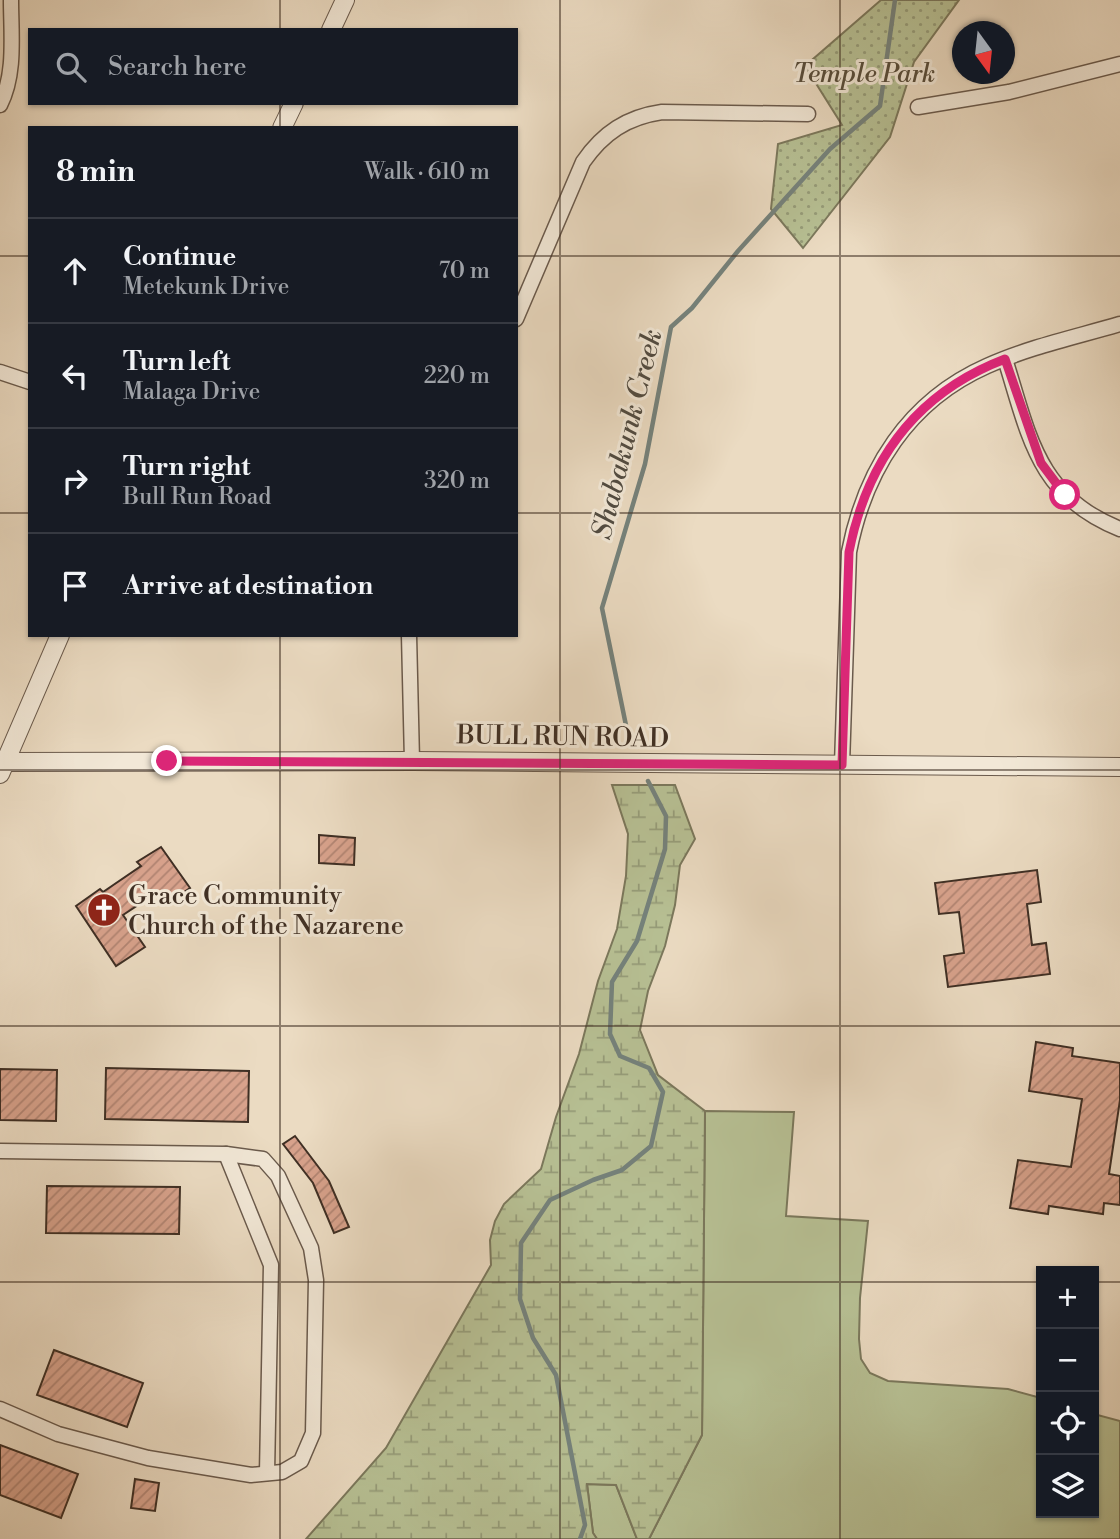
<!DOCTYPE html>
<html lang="en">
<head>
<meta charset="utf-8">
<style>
	body { margin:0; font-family:"Libre Bodoni",serif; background:#242831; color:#f1f3f6 }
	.controls { position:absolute; right:21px; bottom:21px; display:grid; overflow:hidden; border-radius:0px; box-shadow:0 2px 5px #0004 }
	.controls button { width:63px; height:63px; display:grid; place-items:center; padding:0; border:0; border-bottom:2px solid #363941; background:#171b24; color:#f1f3f6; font:35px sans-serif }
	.compass { position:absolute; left:952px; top:21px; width:63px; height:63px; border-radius:50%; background:#171b24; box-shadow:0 2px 5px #0004; rotate:165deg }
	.stop { position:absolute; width:21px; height:21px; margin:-16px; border:5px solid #db2777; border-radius:50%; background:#fff }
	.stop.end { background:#db2777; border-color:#fff; box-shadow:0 2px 7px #0008 }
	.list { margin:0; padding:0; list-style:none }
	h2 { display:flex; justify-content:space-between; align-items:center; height:91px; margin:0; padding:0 28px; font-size:30px }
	h2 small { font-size:23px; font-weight:400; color:#9ea1a6 }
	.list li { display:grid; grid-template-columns:46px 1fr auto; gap:21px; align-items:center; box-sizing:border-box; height:105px; padding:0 28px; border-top:2px solid #363941 }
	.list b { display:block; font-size:26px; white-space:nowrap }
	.list p { margin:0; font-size:23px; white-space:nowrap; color:#9ea1a6 }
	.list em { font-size:23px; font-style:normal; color:#9ea1a6 }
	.icon { flex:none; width:38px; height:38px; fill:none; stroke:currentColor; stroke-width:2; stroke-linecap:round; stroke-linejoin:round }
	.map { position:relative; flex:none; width:1120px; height:1539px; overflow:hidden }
	.search { position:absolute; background:#171b24; box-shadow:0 2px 5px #0004; left:28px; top:28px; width:490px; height:77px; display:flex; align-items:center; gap:18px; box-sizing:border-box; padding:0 24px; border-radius:0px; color:#9ea1a6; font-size:26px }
	.panel { position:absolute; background:#171b24; box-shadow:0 2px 5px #0004; left:28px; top:126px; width:490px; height:511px; border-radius:0px }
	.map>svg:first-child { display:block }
	.green { fill:#b7c094; stroke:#7b785c; stroke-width:2 }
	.wetland { fill:url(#wetland-marsh); stroke:#7b785c; stroke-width:2 }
	.park { fill:url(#park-dots); stroke:#7b785c; stroke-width:2 }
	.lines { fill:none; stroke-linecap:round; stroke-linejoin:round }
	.stream { stroke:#75827c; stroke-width:4.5 }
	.building { fill:url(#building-hatch); stroke:#3f2f24; stroke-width:2 }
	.minor-casing { stroke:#6a5a4c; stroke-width:17 }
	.tertiary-casing { stroke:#6a5a4c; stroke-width:20 }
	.minor { stroke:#f2e8d7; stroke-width:14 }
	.tertiary { stroke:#f2e8d7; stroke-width:18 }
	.route { stroke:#db2777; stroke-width:9 }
	.grid { fill:none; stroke:#3f2f24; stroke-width:2; stroke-opacity:0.55 }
	.labels { text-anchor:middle; stroke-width:6; stroke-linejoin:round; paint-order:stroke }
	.park-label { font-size:26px; font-style:italic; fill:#574c3a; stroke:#f2e8d7 }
	.street-label { font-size:26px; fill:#3f2f24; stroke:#f2e8d7 }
	.poi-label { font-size:26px; fill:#3f2f24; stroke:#f2e8d7; text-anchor:start }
	.water-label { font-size:28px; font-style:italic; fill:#514b41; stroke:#f2e8d7 }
</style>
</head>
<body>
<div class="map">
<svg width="1120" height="1539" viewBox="0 0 1120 1539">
	<defs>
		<pattern id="wetland-marsh" width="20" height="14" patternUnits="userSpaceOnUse" patternTransform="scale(1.75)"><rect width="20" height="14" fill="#b7c094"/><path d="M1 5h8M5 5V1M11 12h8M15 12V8" fill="none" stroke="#969c79"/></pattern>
		<pattern id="park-dots" width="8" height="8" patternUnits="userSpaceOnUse" patternTransform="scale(1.75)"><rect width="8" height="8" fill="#b7c094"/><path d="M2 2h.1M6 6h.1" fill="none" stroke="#969c79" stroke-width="1.8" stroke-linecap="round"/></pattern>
		<pattern id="building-hatch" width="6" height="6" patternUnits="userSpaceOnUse" patternTransform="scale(1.75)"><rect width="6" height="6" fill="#d8a28c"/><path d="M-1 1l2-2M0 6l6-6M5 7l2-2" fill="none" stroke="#b18472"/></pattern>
	</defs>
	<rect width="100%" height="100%" fill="#ebdbc2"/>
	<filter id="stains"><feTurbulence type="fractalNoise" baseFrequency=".00286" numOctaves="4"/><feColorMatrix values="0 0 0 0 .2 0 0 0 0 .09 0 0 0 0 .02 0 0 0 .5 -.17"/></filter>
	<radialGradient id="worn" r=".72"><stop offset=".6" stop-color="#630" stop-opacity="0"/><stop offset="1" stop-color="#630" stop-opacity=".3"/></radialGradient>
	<g class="green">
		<polygon points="705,1111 794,1112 786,1216 868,1221 860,1298 859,1339 861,1359 870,1373 888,1381 1008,1389 1041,1398 1041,1513 1094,1513 1094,1414 1120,1421 1120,1539 649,1539 702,1435"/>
		<polygon points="587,1484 616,1485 637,1539 597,1539 593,1533"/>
	</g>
	<polygon class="wetland" points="612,785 675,785 695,839 680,865 675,905 665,946 648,991 640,1030 658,1075 705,1111 702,1435 649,1539 637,1539 616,1485 587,1484 593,1533 597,1539 306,1539 386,1448 491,1265 490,1240 495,1221 504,1204 541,1169 556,1117 579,1054 598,981 617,929 626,876 628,834"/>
	<polygon class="park" points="881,0 959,0 914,62 890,137 803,248 771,209 778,144 842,125 805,66"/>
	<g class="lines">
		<g class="stream">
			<polyline points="630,745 602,608 645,464 671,327 692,308 738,251 830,149 880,106 895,0"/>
			<polyline points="580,1539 585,1525 556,1375 533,1338 520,1299 521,1243 550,1200 593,1180 622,1170 651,1146 663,1092 649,1068 620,1056 610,1034 612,982 637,941 665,849 666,816 648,781"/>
		</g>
	</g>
	<g class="building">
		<polygon points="319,835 355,838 354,865 319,863"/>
		<polygon points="161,847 190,888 166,904 158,892 123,915 145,947 116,966 76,906 100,889 103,892 141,866 137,862"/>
		<polygon points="1037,870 1041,902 1027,904 1032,945 1046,943 1050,974 948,987 944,956 964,953 959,912 939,914 935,883"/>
		<polygon points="1036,1042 1073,1048 1072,1056 1120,1063 1120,1100 1109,1174 1120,1176 1120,1205 1104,1203 1103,1214 1049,1206 1048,1214 1010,1208 1018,1160 1071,1167 1082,1099 1029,1091"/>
		<polygon points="106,1068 249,1071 248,1122 105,1119"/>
		<polygon points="0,1069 57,1070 56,1121 0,1120"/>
		<polygon points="295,1136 329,1181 349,1227 334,1233 313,1183 283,1144"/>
		<polygon points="47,1186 180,1187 179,1234 46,1233"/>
		<polygon points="54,1350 143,1383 127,1427 37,1395"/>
		<polygon points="0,1445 78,1474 61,1518 0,1495"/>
		<polygon points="135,1479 159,1483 155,1511 131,1508"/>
	</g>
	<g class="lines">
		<g class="minor-casing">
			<g id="minor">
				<path d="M0,105C16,74 11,34 11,0"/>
				<polyline points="918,107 1009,92 1120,64"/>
				<path d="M516,319L583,162C603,133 627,117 662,112L808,114"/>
				<path d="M1005,359C1029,435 1037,496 1120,529"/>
				<polyline points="0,372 30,382"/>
				<polyline points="409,635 412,761"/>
				<path d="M842,765L849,552C865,470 908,401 987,366C1029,347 1076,337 1120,324"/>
				<polyline points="0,1151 226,1154 263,1159 278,1176 311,1248 316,1280 313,1433 301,1461 282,1472 251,1475 148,1458 58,1434 0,1409"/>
				<polyline points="226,1154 271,1265 267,1473"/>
			</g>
		</g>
		<g class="tertiary-casing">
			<g id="tertiary">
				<polyline points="331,30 345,0"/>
				<polyline points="282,128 294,103"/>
				<polyline points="6,762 412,761 1120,767"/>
				<polyline points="0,774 60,635"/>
			</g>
		</g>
		<use href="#minor" class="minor"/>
		<use href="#tertiary" class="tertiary"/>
	</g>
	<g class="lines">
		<path class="route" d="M167,761L842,765L849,552C867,460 916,393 1005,359L1041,463L1065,495"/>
	</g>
	<path class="grid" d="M280,0V30M560,0V1539M840,0V1539M280,103V128M0,256H30M516,256H1120M0,513H30M516,513H1120M280,635V1539M0,770H1120M0,1026H1120M0,1282H1041M1094,1282H1120"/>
	<defs>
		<g id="church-disc" transform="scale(1.75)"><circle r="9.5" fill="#8f2418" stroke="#f2e8d7"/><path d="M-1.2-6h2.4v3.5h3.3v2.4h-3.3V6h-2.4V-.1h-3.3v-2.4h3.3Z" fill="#fff"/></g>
	</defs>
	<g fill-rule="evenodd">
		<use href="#church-disc" x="104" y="910"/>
	</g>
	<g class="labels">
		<g class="park-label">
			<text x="864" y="82">Temple Park</text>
		</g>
		<g class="street-label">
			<text transform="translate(563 736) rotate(1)" y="9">BULL RUN ROAD</text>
		</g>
		<g class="poi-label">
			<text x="128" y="904">Grace Community<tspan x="128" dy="30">Church of the Nazarene</tspan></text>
		</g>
		<g class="water-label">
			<text transform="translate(626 434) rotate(-76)" y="10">Shabakunk Creek</text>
		</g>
	</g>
	<rect width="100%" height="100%" filter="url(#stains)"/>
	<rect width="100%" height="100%" fill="url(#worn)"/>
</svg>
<div class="controls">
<button>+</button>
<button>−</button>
<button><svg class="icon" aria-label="locate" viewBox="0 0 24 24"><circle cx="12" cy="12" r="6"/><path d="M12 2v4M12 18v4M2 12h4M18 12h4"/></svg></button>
<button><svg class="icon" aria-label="layers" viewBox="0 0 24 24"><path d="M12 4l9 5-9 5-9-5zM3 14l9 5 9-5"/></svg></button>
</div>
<svg class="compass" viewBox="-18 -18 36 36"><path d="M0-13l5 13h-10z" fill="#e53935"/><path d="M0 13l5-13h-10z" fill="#9ea1a6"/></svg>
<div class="stop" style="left:1065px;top:495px"></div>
<div class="stop end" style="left:167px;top:761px"></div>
<div class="search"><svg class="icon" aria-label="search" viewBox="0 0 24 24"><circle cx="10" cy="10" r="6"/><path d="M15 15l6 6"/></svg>Search here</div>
<section class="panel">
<h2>8 min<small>Walk · 610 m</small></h2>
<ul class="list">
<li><svg class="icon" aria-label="ahead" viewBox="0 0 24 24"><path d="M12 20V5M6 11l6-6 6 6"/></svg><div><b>Continue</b><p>Metekunk Drive</p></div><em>70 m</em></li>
<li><svg class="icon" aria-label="left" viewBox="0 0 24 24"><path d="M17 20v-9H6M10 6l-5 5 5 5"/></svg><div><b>Turn left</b><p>Malaga Drive</p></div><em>220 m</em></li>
<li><svg class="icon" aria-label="right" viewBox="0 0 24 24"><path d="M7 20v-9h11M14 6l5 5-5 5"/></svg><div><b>Turn right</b><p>Bull Run Road</p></div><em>320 m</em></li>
<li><svg class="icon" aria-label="arrive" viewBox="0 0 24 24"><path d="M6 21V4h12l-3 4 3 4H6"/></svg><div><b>Arrive at destination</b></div></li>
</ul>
</section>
</div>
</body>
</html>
